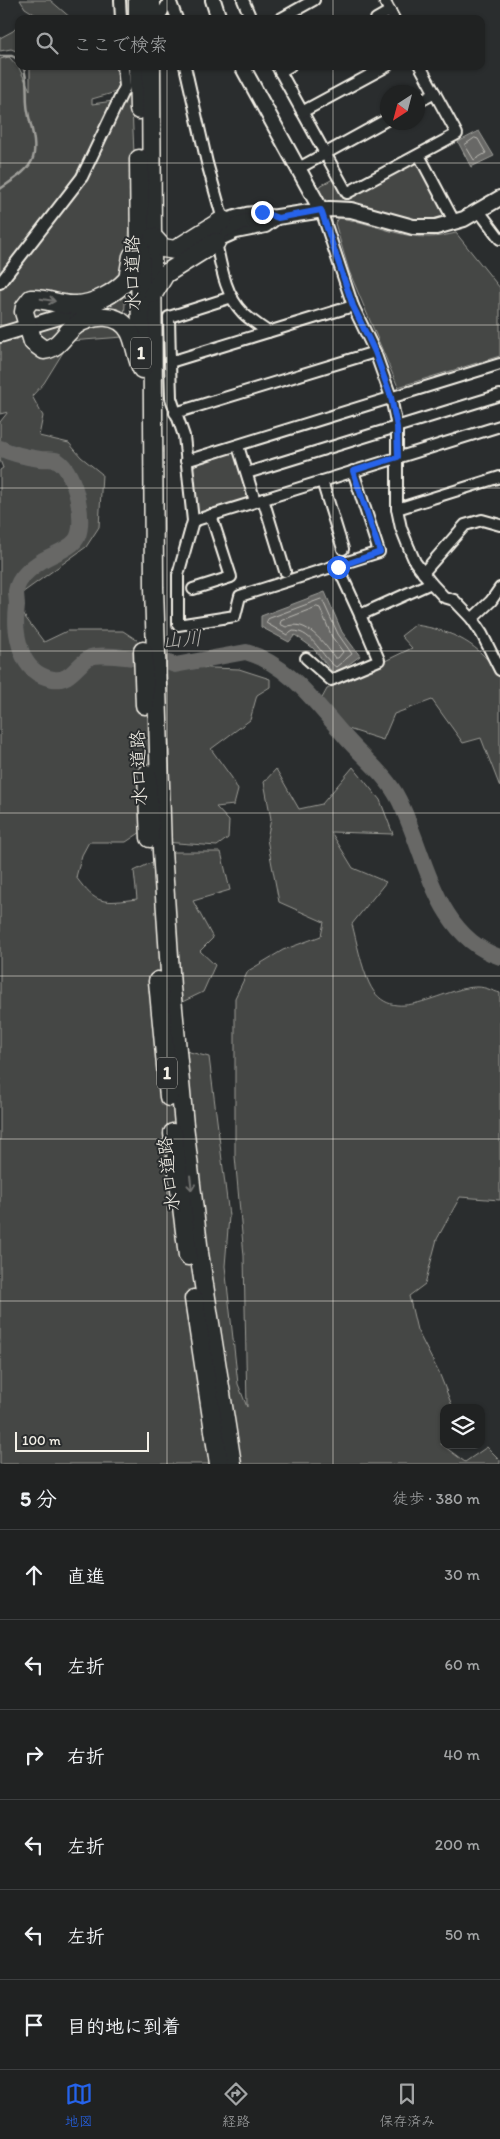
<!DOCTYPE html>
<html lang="ja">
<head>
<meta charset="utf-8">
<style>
	body { margin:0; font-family:Itim,"Klee One",sans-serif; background:#282a2a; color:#f1f3f6 }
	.controls { position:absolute; right:15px; bottom:15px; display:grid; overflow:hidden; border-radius:10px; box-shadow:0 1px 4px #0004 }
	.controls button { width:45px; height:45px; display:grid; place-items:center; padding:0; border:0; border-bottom:1px solid #3d3f40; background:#202222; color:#f1f3f6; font:25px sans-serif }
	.compass { position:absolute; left:380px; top:85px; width:45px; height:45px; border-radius:50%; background:#202222; box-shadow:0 1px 4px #0004; rotate:216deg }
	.scale { position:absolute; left:15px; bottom:12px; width:134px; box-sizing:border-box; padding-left:5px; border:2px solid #f4f1e8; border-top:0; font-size:14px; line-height:18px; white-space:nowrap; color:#f4f1e8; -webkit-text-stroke:4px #2a2d2e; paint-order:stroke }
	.stop { position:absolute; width:15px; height:15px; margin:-11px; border:4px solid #2563eb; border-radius:50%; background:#fff }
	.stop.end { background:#2563eb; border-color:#fff; box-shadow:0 1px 5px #0008 }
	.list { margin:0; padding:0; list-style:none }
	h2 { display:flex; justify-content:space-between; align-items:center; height:65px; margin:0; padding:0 20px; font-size:21px }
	h2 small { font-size:16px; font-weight:400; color:#a2a4a5 }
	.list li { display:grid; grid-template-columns:32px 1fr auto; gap:15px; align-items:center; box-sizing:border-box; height:90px; padding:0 20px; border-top:1px solid #3d3f40 }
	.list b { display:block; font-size:19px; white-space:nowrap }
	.list em { font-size:16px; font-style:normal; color:#a2a4a5 }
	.icon { flex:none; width:28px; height:28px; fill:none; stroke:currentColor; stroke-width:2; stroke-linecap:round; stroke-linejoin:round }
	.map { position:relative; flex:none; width:500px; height:1464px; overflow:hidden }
	.search { position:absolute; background:#202222; box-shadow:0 1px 4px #0004; left:15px; right:15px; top:15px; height:55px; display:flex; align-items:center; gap:12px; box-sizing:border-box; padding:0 18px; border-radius:10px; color:#a2a4a5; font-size:19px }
	.sheet { height:605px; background:#202222 }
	nav { display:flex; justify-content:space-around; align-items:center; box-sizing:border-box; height:70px; border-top:1px solid #3d3f40; background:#202222; font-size:14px; color:#a2a4a5 }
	nav a { display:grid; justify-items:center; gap:2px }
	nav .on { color:#2563eb }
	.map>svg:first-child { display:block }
	.green { fill:#444645; stroke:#9c9c96 }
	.water { fill:#676866; stroke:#9f9f9a }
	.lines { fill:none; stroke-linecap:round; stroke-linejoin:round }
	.shore { stroke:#bcbab4; stroke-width:1 }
	.stream { stroke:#9f9f9a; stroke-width:2.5 }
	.river { stroke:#676866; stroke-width:16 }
	.street-casing { stroke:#f4f1e8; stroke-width:14 }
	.secondary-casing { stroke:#f4f1e8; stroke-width:18 }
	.highway-casing { stroke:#f4f1e8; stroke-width:21 }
	.street { stroke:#2a2d2e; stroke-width:10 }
	.secondary { stroke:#2a2d2e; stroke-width:14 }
	.highway { stroke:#2a2d2e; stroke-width:18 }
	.oneway { stroke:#71726f }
	.route { stroke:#2563eb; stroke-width:6 }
	.grid { fill:none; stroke:#f4f1e8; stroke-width:1; stroke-opacity:0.55 }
	.labels { text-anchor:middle; stroke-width:4; stroke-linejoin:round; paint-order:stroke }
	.shield { fill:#2a2d2e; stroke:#b7b6b0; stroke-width:1 }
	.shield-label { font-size:18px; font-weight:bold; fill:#f4f1e8 }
	.street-label { font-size:19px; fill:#f4f1e8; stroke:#2a2d2e }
	.water-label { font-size:20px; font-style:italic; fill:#b5b3ae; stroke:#2a2d2e }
</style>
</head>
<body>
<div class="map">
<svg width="500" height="1464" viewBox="0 0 500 1464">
	<rect width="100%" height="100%" fill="#2a2d2e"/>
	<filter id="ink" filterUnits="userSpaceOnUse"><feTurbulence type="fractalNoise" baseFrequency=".02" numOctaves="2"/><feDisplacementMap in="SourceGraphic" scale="10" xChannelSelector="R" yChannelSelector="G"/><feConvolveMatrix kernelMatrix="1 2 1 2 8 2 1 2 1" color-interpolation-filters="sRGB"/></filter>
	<g filter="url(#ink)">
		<g class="green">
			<polygon points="20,0 50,0 72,19 30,19 36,15 25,8"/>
			<polygon points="19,25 19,52 11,49 0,51 0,38 13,31"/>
			<path d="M9,57L19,68L30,90V66H119V87L116,92L92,99V104L113,101L76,174L85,175L131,84L134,154L123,337L70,341L44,383L32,396L43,416L39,436L69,443L81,457L102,474L99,527L86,547L15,598L25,617L44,642L67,631H123L146,646L186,667L239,669L270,679V687L257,695L250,720L211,749L232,778L238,790L234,805L216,807L229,821L228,838L217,846L164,842L141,832L126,842H89L82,855L76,877C97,906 103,903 137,899L134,871L173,852H221L230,890L193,901L213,938L200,951L215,965L203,992L153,1016L159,1044L209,1057L229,1216L225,1266L238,1384L247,1407L244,1256L235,1156V998L248,971L283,950L321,936L324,922L279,902L267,839L271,819L264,782L276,769L299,809L322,804L353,767L380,800L393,834L331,832L353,868L386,882L352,924C357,943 361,965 369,983C391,1031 443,986 478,987C485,987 493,991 500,993V1200L460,1197L437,1239L425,1284L409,1296L417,1330L440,1375L453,1408H444V1436L441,1444L465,1462L487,1447L500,1460V1464H0V470L3,468L0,460V422L8,412L0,414V59Z"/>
			<polygon points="414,164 418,164 446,219 432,224 326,203 316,188 333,179 345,199"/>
			<path d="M338,218C369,221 398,238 429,237C438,237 447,235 456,233L500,288V356L398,387L349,271L335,223Z"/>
			<polygon points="235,451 251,495 248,499 202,514 196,511 192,470 197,462"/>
			<path d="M415,625C451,630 482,644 500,678V787L481,738L463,743L432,700L394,714L383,740L342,727L321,700L327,689L412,648L401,636Z"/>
		</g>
		<g class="water">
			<polygon points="479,131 494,156 471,167 458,142"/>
			<polygon points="325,592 342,632 360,656 337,673 332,672 313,648 295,635 289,642 261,627 261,616"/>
		</g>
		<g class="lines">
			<g class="shore">
				<polygon points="475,138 478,139 486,153 474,160 465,145"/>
				<path d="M322,599L338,634L352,654L336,667C322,658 313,631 293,631L287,635L266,623L268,619Z"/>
				<path d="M317,607L320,608L332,637L343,652L338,658H335C324,643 306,618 286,627L280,624L281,621Z"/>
			</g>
			<g class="stream">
				<polyline points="0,56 12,56 19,60"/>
				<path d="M0,189C11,181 29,171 33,158C38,141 28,121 27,104C26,92 28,78 23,66"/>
			</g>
			<path class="river" d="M0,448C12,454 26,457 40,459C46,460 53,458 58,461C75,471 88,526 75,541C68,550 52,554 43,560C32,567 18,577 16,591C16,596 17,601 17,606C15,623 16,634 21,650C26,666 36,676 53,679C71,682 76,664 91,657C103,652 150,661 166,662L175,665L246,652C291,665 318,707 348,740C366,760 387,776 399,800C426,854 435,936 500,957"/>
			<g class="street-casing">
				<g id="street">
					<polyline points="120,0 121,19"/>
					<polyline points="170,0 177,19"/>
					<polyline points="243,0 251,19"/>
					<polyline points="384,0 394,19"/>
					<polyline points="158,19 170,0"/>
					<polyline points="280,19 314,0"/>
					<polyline points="376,19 390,11"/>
					<path d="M185,66L207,163L223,220C246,212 254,208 278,218L266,227L236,233L216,242C221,266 225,295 243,313C250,320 260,326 268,332"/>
					<polyline points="277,66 347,193 457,134 420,66"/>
					<polyline points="280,72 290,66"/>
					<polyline points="418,102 435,93"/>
					<polyline points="302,112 387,66"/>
					<polyline points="419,155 455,223"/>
					<polyline points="299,168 388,119"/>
					<polyline points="321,210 353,306 375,352 391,397 397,427 397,509 401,528 409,548 415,562 431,583 444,597 454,600 472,619 482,634 500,670"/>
					<polyline points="479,211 500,239"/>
					<polyline points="0,283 82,177 125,87 123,66"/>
					<polyline points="353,306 170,362 171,398 184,436 193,521 178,575 178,625 235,616 240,596 379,552 353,471"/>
					<polyline points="170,362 169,317 232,297"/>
					<polyline points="175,413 375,352"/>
					<polyline points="238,446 255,501"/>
					<polyline points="186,461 500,364"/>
					<polyline points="247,473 500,395"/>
					<polyline points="322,481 343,549"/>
					<polyline points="263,499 285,571"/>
					<polyline points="397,509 500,477"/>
					<polyline points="193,521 500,426"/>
					<polyline points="338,567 360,615 431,583"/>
					<polyline points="423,573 465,525 482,520 500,525"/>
					<polyline points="193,589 231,577 211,515"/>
					<polyline points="472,619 491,601 500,588"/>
					<polyline points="306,658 331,680 379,660 360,615"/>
				</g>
			</g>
			<g class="secondary-casing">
				<g id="secondary">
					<polyline points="213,0 219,19"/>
					<polyline points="242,66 321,210"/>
					<polyline points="210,236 244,222 330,209 351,210 413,227 436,227 464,219 500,198"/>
					<polyline points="0,335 89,308"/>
				</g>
			</g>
			<g class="highway-casing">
				<g id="highway">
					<polyline points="138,0 138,19"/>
					<polyline points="151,19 151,0"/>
					<polyline points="138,66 139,110"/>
					<polyline points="151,66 154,587 162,851 171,987 184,1125 199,1253 232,1464"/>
					<polyline points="139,159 141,348"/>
					<polyline points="153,237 163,248 175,250 223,220"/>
					<path d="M132,256L128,279C115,293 93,306 73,305C58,305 46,298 31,299L25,307L24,312L33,342L44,350C61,347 63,334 76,325C93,314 119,312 130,332C136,344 136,357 142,369"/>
					<polyline points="153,294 165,274 216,242"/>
					<polyline points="143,651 145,705"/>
					<polyline points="147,774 150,838"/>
					<polyline points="158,981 169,1097"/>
					<polyline points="173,1133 188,1256"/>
					<polyline points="194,1299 219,1464"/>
				</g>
			</g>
			<use href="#street" class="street"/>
			<use href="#secondary" class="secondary"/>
			<use href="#highway" class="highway"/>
		</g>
		<defs><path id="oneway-shaft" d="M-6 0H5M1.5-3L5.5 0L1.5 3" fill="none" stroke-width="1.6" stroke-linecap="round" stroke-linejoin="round" transform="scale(1.25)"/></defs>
		<g class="oneway">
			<use href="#oneway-shaft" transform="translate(48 300) rotate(10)"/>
			<use href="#oneway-shaft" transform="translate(191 1183) rotate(83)"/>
		</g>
	</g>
	<g class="lines" filter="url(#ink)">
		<polyline class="route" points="262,212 278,218 321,210 353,306 375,352 391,397 397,427 398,457 353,471 380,552 338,567"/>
	</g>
	<path class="grid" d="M167,0V19M333,0V19M167,66V1464M333,66V1464M0,163H500M0,325H500M0,488H500M0,651H500M0,813H500M0,976H500M0,1139H500M0,1301H500"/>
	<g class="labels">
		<g class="shield">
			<rect x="131" y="337.5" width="20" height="31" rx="4"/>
			<rect x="157" y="1057.5" width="20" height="31" rx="4"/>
		</g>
		<g class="shield-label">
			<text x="141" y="359">1</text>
			<text x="167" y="1079">1</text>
		</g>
		<g class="street-label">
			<text transform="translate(132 273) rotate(-91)" y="7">水口道路</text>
			<text transform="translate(138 768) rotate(-92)" y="7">水口道路</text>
			<text transform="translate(168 1174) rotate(-97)" y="7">水口道路</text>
		</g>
		<g class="water-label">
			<text transform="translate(182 639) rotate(-4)" y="7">山川</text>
		</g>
	</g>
</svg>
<div class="controls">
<button><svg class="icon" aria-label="layers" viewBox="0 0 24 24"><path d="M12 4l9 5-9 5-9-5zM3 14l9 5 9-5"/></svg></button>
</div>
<svg class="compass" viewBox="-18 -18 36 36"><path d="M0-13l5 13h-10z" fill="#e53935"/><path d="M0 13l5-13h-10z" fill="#a2a4a5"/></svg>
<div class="scale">100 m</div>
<div class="stop" style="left:338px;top:567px"></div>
<div class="stop end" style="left:262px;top:212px"></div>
<div class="search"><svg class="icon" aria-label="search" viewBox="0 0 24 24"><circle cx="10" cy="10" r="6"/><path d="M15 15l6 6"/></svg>ここで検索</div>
</div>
<section class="sheet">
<h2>5 分<small>徒歩 · 380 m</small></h2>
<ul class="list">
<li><svg class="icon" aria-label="ahead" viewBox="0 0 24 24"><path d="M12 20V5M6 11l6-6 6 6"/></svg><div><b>直進</b></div><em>30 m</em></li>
<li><svg class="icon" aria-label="left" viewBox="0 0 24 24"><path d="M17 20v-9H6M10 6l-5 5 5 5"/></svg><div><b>左折</b></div><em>60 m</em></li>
<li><svg class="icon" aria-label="right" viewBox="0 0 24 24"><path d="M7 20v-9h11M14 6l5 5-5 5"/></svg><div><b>右折</b></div><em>40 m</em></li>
<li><svg class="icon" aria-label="left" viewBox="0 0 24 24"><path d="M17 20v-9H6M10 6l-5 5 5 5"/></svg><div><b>左折</b></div><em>200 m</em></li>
<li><svg class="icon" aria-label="left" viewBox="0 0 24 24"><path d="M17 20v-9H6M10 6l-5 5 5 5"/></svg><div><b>左折</b></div><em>50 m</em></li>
<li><svg class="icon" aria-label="arrive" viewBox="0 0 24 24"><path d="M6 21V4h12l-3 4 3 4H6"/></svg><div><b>目的地に到着</b></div></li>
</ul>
</section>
<nav>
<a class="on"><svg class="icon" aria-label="map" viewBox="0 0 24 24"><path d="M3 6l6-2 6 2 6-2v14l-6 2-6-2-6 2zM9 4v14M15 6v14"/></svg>地図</a>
<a><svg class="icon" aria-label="directions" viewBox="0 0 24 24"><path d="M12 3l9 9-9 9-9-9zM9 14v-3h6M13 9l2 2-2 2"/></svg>経路</a>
<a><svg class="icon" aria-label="saved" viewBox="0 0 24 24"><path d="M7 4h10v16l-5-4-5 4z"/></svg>保存済み</a>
</nav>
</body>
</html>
